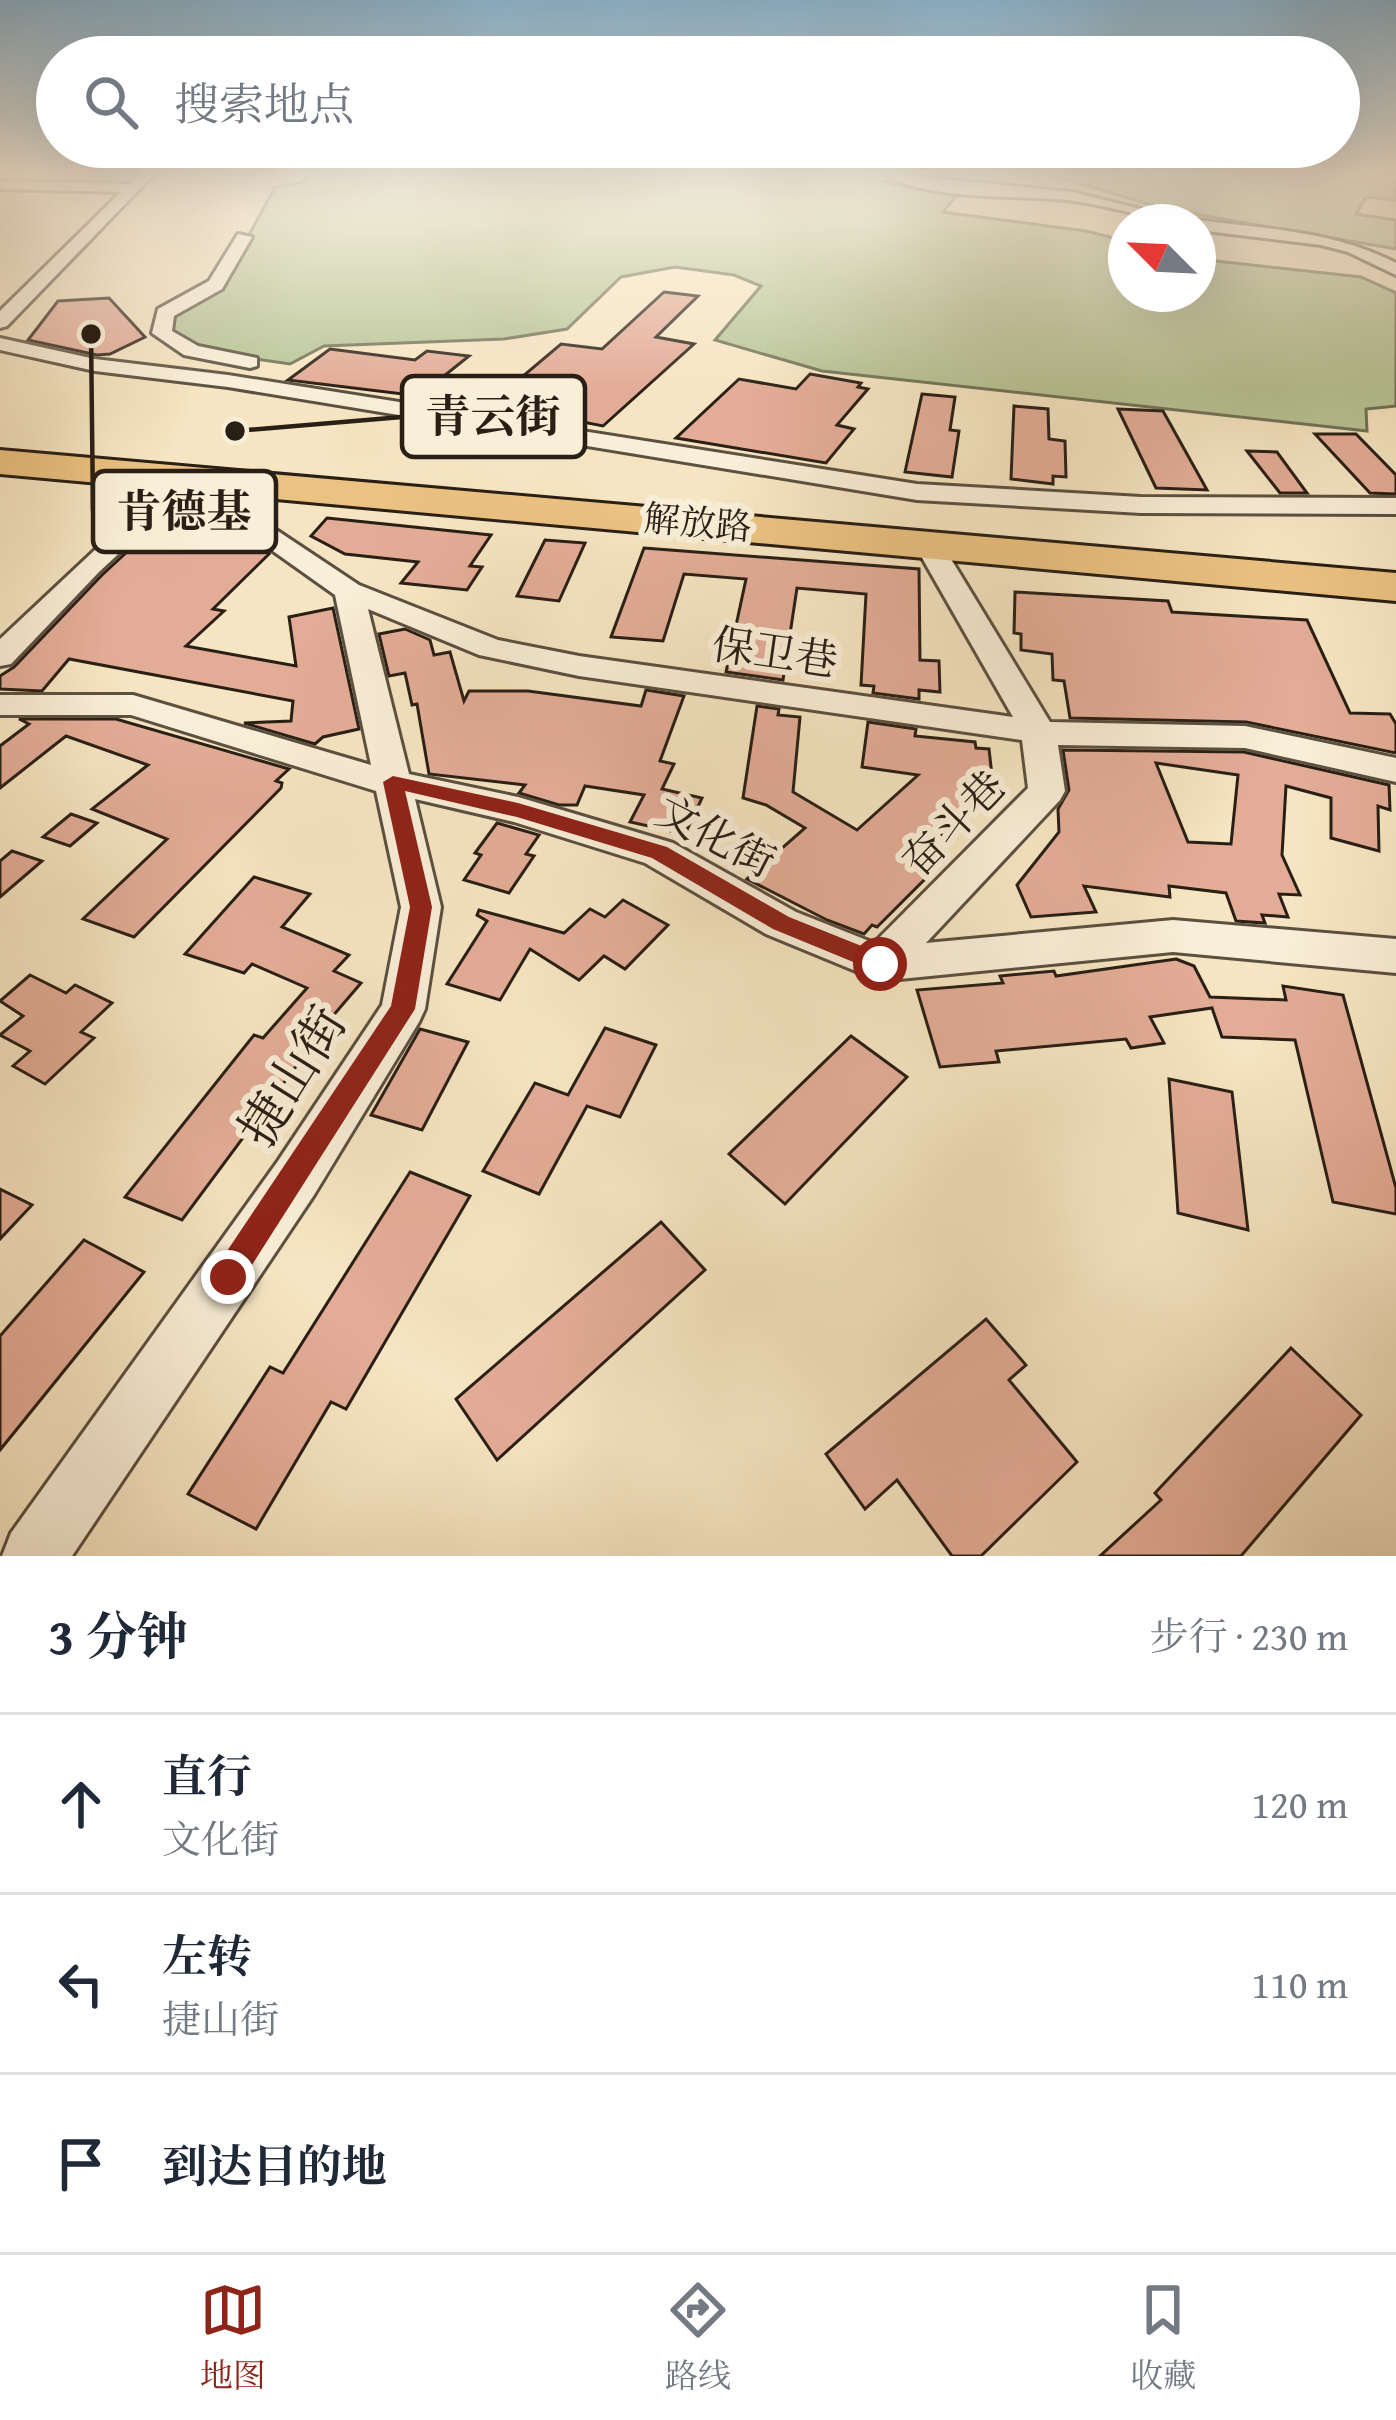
<!DOCTYPE html>
<html lang="zh">
<head>
<meta charset="utf-8">
<style>
	body { margin:0; font-family:"Gentium Book Plus","Noto Serif SC",serif; background:#f6f6f7; color:#1f2937 }
	.compass { position:absolute; left:1108px; top:204px; width:108px; height:108px; border-radius:50%; background:#fff; box-shadow:0 12px 48px #0002; rotate:294deg }
	.stop { position:absolute; width:36px; height:36px; margin:-27px; border:9px solid #8f2418; border-radius:50%; background:#fff }
	.stop.end { background:#8f2418; border-color:#fff; box-shadow:0 3px 12px #0008 }
	.list { margin:0; padding:0; list-style:none }
	h2 { display:flex; justify-content:space-between; align-items:center; height:156px; margin:0; padding:0 48px; font-size:51px }
	h2 small { font-size:39px; font-weight:400; color:#747a83 }
	.list li { display:grid; grid-template-columns:78px 1fr auto; gap:36px; align-items:center; box-sizing:border-box; height:180px; padding:0 48px; border-top:3px solid #e0e1e3 }
	.list b { display:block; font-size:45px; white-space:nowrap }
	.list p { margin:0; font-size:39px; white-space:nowrap; color:#747a83 }
	.list em { font-size:39px; font-style:normal; color:#747a83 }
	.icon { flex:none; width:66px; height:66px; fill:none; stroke:currentColor; stroke-width:2; stroke-linecap:round; stroke-linejoin:round }
	.map { position:relative; flex:none; width:1396px; height:1556px; overflow:hidden }
	.search { position:absolute; background:#fff; box-shadow:0 12px 48px #0002; left:36px; right:36px; top:36px; height:132px; display:flex; align-items:center; gap:30px; box-sizing:border-box; padding:0 42px; border-radius:66px; color:#747a83; font-size:45px }
	.sheet { height:696px; background:#fff }
	nav { display:flex; justify-content:space-around; align-items:center; box-sizing:border-box; height:168px; border-top:3px solid #e0e1e3; background:#fff; font-size:33px; color:#747a83 }
	nav a { display:grid; justify-items:center; gap:6px }
	nav .on { color:#8f2418 }
	.map>svg:first-child { display:block }
	.green { fill:#b8c597; stroke:#707256; stroke-width:3 }
	.building { fill:#e3ac97; stroke:#291f15; stroke-width:3; fill-rule:evenodd }
	.lines { fill:none; stroke-linecap:round; stroke-linejoin:round }
	.minor-casing { stroke:#5c5040; stroke-width:6 }
	.primary-casing { stroke:#291f15; stroke-width:6 }
	.minor { fill:#f9eed7; fill-rule:evenodd }
	.primary { fill:#ebc281; fill-rule:evenodd }
	.route { fill:#8f2418 }
	.labels { text-anchor:middle; stroke-width:12; stroke-linejoin:round; paint-order:stroke }
	.far-street-label { font-size:36px; fill:#291f15; stroke:#f9eed7 }
	.street-label { font-size:42px; fill:#291f15; stroke:#f9eed7 }
	.near-street-label { font-size:51px; fill:#291f15; stroke:#f9eed7 }
	.leader { fill:none; stroke:#291f15; stroke-width:4.5 }
	.callout-dot { fill:#291f15; stroke:#f9eed7; stroke-width:4.5 }
	.callout { fill:#f9eed7; stroke:#291f15; stroke-width:4.5 }
	.callout-label { font-size:45px; text-anchor:middle; font-weight:bold; fill:#291f15 }
</style>
</head>
<body>
<div class="map">
<svg width="1396" height="1556" viewBox="0 0 1396 1556">
	<rect width="100%" height="100%" fill="#f6e5c2"/>
	<filter id="stains"><feTurbulence type="fractalNoise" baseFrequency=".00167" numOctaves="4"/><feColorMatrix values="0 0 0 0 .2 0 0 0 0 .09 0 0 0 0 .02 0 0 0 .5 -.17"/></filter>
	<radialGradient id="worn" r=".72"><stop offset=".6" stop-color="#630" stop-opacity="0"/><stop offset="1" stop-color="#630" stop-opacity=".3"/></radialGradient>
	<g class="green">
		<polygon points="311,173 859,173 892,184 957,195 943,212 1086,231 1126,241 1126,294 1198,294 1198,259 1361,277 1396,293 1396,406 1366,409 1367,431 822,371 715,340 761,286 734,275 675,267 621,277 567,329 504,339 324,346 290,364 229,355 168,336 178,310 220,288 275,187 301,183"/>
		<polygon points="1044,173 1396,173 1396,200 1366,197 1356,214 1396,220 1396,249 1166,209"/>
	</g>
	<g class="building">
		<polygon points="664,292 698,296 656,337 694,344 603,426 572,420 576,417 490,404 561,344 602,349"/>
		<polygon points="109,298 145,337 110,354 97,355 28,340 58,301"/>
		<polygon points="330,349 415,360 427,351 469,356 419,396 288,380"/>
		<polygon points="810,374 861,383 858,387 868,389 837,425 854,429 826,463 676,438 739,379 796,389"/>
		<polygon points="922,394 955,397 950,430 959,431 952,477 905,472"/>
		<polygon points="1014,406 1048,409 1049,439 1065,441 1066,477 1053,476 1053,484 1011,479"/>
		<polygon points="1118,409 1163,411 1207,490 1156,488"/>
		<polygon points="1315,434 1356,434 1396,475 1396,494 1370,493"/>
		<polygon points="1247,451 1277,452 1307,493 1280,493"/>
		<polygon points="199,504 269,554 213,609 224,611 186,646 296,666 289,617 333,608 359,729 323,737 315,744 244,723 291,721 293,701 69,659 42,691 0,689 0,676 14,667 102,575 169,513"/>
		<polygon points="327,518 491,535 470,566 482,567 467,590 401,583 418,562 345,554 311,536"/>
		<polygon points="545,540 585,543 559,601 517,596"/>
		<polygon points="644,548 919,569 920,660 939,661 940,692 919,690 919,699 873,693 874,686 861,685 866,594 797,588 783,680 726,672 746,579 684,574 663,641 611,637"/>
		<polygon points="1015,592 1168,601 1172,612 1307,620 1350,713 1390,714 1396,724 1396,753 1246,722 1070,718 1064,681 1053,680 1052,654 1021,650 1021,634 1014,633"/>
		<polygon points="405,629 430,640 434,655 450,652 464,701 469,691 528,691 641,706 646,690 684,696 660,761 674,764 662,789 702,798 685,834 630,822 644,795 585,786 577,805 559,805 519,793 525,785 429,774 417,704 412,705 405,673 389,676 379,634"/>
		<polygon points="757,706 779,709 778,715 800,717 793,792 857,830 918,775 862,767 868,722 916,729 915,736 975,742 976,748 989,749 995,802 975,800 925,851 943,861 877,927 872,925 864,934 827,920 747,879 805,828 766,805 743,798"/>
		<polygon points="19,719 116,719 289,769 276,781 282,783 281,788 134,937 83,919 167,839 92,809 148,765 66,736 0,788 0,746 29,724"/>
		<path d="M1063,750L1244,752L1389,785L1390,810L1378,806L1379,851L1331,838V798L1286,786L1282,855L1300,895L1279,894L1288,917L1262,915L1265,923L1236,921L1226,893L1169,886L1170,897L1084,886L1096,912L1031,917L1017,885L1059,832L1058,809L1069,790ZM1156,763L1238,775L1231,844L1188,842Z"/>
		<polygon points="71,814 97,823 70,846 43,837"/>
		<polygon points="497,823 539,835 526,854 534,856 509,893 464,880 481,855 475,853"/>
		<polygon points="12,851 42,861 0,897 0,861"/>
		<polygon points="254,877 310,894 282,927 349,955 334,971 361,983 302,1052 306,1053 182,1220 125,1197 254,1035 263,1038 307,988 252,964 244,973 185,954"/>
		<polygon points="623,900 668,925 625,969 604,956 579,980 530,949 500,1000 447,984 487,921 477,915 479,910 564,933 590,909 605,917"/>
		<polygon points="1176,959 1194,966 1210,997 1286,1000 1283,986 1343,995 1396,1188 1396,1214 1333,1202 1295,1040 1222,1037 1212,1008 1150,1017 1164,1043 1131,1048 1126,1039 996,1051 999,1062 940,1067 917,990 1003,983 1000,976 1054,971 1056,976"/>
		<polygon points="30,975 66,993 75,985 112,1003 81,1032 94,1038 45,1084 13,1066 30,1051 0,1035 23,1016 0,1001"/>
		<polygon points="605,1028 656,1045 620,1117 587,1106 539,1194 483,1171 535,1083 568,1095"/>
		<polygon points="420,1029 468,1042 422,1130 371,1115"/>
		<polygon points="851,1036 907,1077 785,1204 729,1154"/>
		<polygon points="1169,1079 1232,1092 1248,1230 1178,1213"/>
		<polygon points="410,1172 470,1196 346,1409 331,1402 256,1529 188,1494 270,1367 283,1373"/>
		<polygon points="0,1189 32,1205 0,1239"/>
		<polygon points="661,1222 705,1270 497,1460 456,1399"/>
		<polygon points="84,1240 144,1272 0,1450 0,1336"/>
		<polygon points="986,1319 1026,1365 1009,1380 1077,1462 981,1556 952,1556 897,1480 865,1509 826,1454"/>
		<polygon points="1291,1348 1361,1415 1241,1556 1100,1556 1161,1500 1155,1493"/>
	</g>
	<g class="lines">
		<g class="minor-casing">
			<g id="minor">
				<polygon points="140,173 155,173 7,326 0,328 0,311 121,192 0,189 0,181 129,184"/>
				<path d="M881,173L1072,192L1193,222L1198,220C1267,229 1334,231 1396,263V275L1348,252L1321,245L1198,230V222C1152,222 1112,205 1067,200C1009,194 933,202 881,173Z"/>
				<polygon points="238,234 252,237 222,289 174,316 172,331 198,346 257,358 257,366 250,368 184,355 152,333 158,309 209,281"/>
				<polygon points="0,338 95,359 228,375 917,484 1141,497 1396,498 1396,514 1141,513 917,500 228,387 95,371 0,350"/>
				<path d="M186,470L359,585L498,640L579,656L1013,717L913,542L927,534L937,536L1050,722L1245,726L1396,758V782L1245,748L1058,745L1065,791L1060,800L926,943L1173,920L1396,939V973L1173,952L880,981L766,934L645,863L514,822L415,799L441,907L425,1009L419,1022L314,1195L72,1556H2L11,1533L278,1161L382,1005L401,907L376,791L131,715H0V695H133L371,765L335,595L187,490L99,572L11,664L0,666V639L177,473ZM368,609L479,655L579,676L1022,740L1028,788L874,943L796,912L673,843L518,797L409,774Z"/>
			</g>
		</g>
		<g class="primary-casing">
			<polygon id="primary" points="0,450 1396,573 1396,601 0,474"/>
		</g>
		<use href="#minor" class="minor"/>
		<use href="#primary" class="primary"/>
	</g>
	<linearGradient id="sky" x2="0" y2="1"><stop stop-color="#8bb8d6"/><stop offset="0.44" stop-color="#fbf3e4"/><stop offset="1" stop-color="#fbf3e4" stop-opacity="0"/></linearGradient>
	<rect width="1396" height="391" fill="url(#sky)"/>
	<polygon class="route" points="393,776 518,803 667,847 789,917 889,957 892,964 880,973 773,929 652,858 517,817 405,791 432,907 415,1009 238,1287 228,1291 217,1287 213,1277 217,1266 391,1006 410,907 383,782"/>
	<g class="labels">
		<g class="far-street-label">
			<text transform="translate(698 522) rotate(5)" y="13">解放路</text>
		</g>
		<g class="street-label">
			<text transform="translate(775 652) rotate(8)" y="15">保卫巷</text>
			<text transform="translate(953 823) rotate(-46)" y="15">奋斗巷</text>
			<text transform="translate(716 836) rotate(27)" y="15">文化街</text>
		</g>
		<g class="near-street-label">
			<text transform="translate(292 1076) rotate(-58)" y="18">捷山街</text>
		</g>
	</g>
	<path class="leader" d="M235 431L402 417M91 334L93 511"/>
	<g class="callout-dot">
		<circle cx="235" cy="431" r="12"/>
		<circle cx="91" cy="334" r="12"/>
	</g>
	<g class="callout">
		<rect x="402" y="376" width="183" height="81" rx="12"/>
		<rect x="93" y="471" width="183" height="81" rx="12"/>
	</g>
	<g class="callout-label">
		<text x="493" y="432">青云街</text>
		<text x="184" y="527">肯德基</text>
	</g>
	<rect width="100%" height="100%" filter="url(#stains)"/>
	<rect width="100%" height="100%" fill="url(#worn)"/>
</svg>
<svg class="compass" viewBox="-18 -18 36 36"><path d="M0-13l5 13h-10z" fill="#e53935"/><path d="M0 13l5-13h-10z" fill="#747a83"/></svg>
<div class="stop" style="left:880px;top:964px"></div>
<div class="stop end" style="left:228px;top:1277px"></div>
<div class="search"><svg class="icon" aria-label="search" viewBox="0 0 24 24"><circle cx="10" cy="10" r="6"/><path d="M15 15l6 6"/></svg>搜索地点</div>
</div>
<section class="sheet">
<h2>3 分钟<small>步行 · 230 m</small></h2>
<ul class="list">
<li><svg class="icon" aria-label="ahead" viewBox="0 0 24 24"><path d="M12 20V5M6 11l6-6 6 6"/></svg><div><b>直行</b><p>文化街</p></div><em>120 m</em></li>
<li><svg class="icon" aria-label="left" viewBox="0 0 24 24"><path d="M17 20v-9H6M10 6l-5 5 5 5"/></svg><div><b>左转</b><p>捷山街</p></div><em>110 m</em></li>
<li><svg class="icon" aria-label="arrive" viewBox="0 0 24 24"><path d="M6 21V4h12l-3 4 3 4H6"/></svg><div><b>到达目的地</b></div></li>
</ul>
</section>
<nav>
<a class="on"><svg class="icon" aria-label="map" viewBox="0 0 24 24"><path d="M3 6l6-2 6 2 6-2v14l-6 2-6-2-6 2zM9 4v14M15 6v14"/></svg>地图</a>
<a><svg class="icon" aria-label="directions" viewBox="0 0 24 24"><path d="M12 3l9 9-9 9-9-9zM9 14v-3h6M13 9l2 2-2 2"/></svg>路线</a>
<a><svg class="icon" aria-label="saved" viewBox="0 0 24 24"><path d="M7 4h10v16l-5-4-5 4z"/></svg>收藏</a>
</nav>
</body>
</html>
